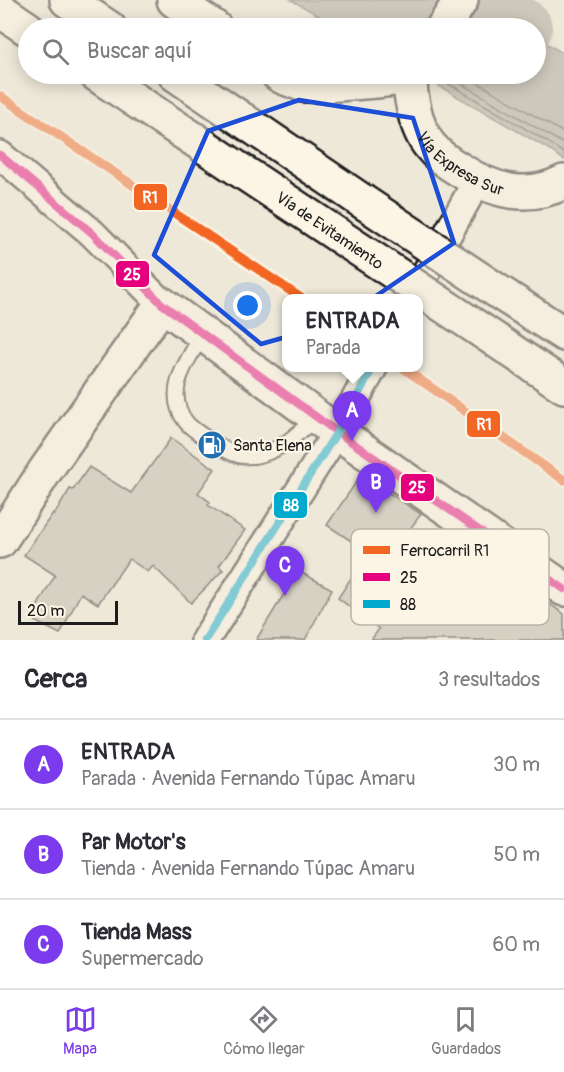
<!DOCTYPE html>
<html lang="es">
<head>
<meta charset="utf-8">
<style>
	body { margin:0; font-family:Pangolin,sans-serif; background:#f2f2f3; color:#2b2b33 }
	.scale { position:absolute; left:18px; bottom:15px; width:100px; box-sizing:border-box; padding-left:6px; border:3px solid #1c1c1c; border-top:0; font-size:16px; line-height:21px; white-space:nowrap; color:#1c1c1c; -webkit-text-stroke:4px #fcf5e5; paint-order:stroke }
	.you { position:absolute; left:248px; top:306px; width:21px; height:21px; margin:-15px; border:4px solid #fff; border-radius:50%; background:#1a73e8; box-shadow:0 0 0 9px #1a73e833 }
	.badge { display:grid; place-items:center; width:39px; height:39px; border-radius:50%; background:#7c3aed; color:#fff; font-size:20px; font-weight:700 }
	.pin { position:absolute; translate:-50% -50px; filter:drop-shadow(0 2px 3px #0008) }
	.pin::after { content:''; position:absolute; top:32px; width:21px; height:18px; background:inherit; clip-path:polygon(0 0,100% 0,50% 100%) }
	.popup { position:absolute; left:282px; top:294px; width:141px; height:78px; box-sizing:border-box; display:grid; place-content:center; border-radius:12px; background:#fff; filter:drop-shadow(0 2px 4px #0005); font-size:20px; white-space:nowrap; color:#7c7c81 }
	.popup b { font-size:22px; color:#2b2b33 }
	.popup::after { content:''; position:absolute; left:50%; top:100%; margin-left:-12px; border:12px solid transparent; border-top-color:#fff }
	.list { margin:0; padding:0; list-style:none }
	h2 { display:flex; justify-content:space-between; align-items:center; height:78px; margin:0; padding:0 24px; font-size:26px }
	h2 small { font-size:20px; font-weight:400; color:#7c7c81 }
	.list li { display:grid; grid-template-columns:39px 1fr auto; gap:18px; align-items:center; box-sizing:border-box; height:90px; padding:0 24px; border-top:2px solid #e1e1e2 }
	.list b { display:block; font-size:22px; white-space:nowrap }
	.list p { margin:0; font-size:20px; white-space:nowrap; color:#7c7c81 }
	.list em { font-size:20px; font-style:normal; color:#7c7c81 }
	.icon { flex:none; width:33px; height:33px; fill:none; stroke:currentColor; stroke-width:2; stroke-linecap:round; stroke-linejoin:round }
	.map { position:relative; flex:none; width:564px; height:640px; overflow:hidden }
	.search { position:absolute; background:#fff; box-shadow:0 3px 15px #0003; left:18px; right:18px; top:18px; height:66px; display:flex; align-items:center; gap:15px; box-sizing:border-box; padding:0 21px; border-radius:33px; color:#7c7c81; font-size:22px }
	.sheet { height:348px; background:#fff }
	nav { display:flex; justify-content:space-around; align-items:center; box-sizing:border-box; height:84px; border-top:2px solid #e1e1e2; background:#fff; font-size:16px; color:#7c7c81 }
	nav a { display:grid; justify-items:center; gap:3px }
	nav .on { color:#7c3aed }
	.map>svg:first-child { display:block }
	.water { fill:#a7a299; stroke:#6f6c67; stroke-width:1.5 }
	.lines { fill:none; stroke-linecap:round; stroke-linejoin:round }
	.shore { stroke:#54524e; stroke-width:1.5 }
	.river { stroke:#a7a299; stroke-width:60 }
	.building { fill:#bab6aa; stroke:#1c1c1c; stroke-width:1.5 }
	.service-casing { stroke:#1c1c1c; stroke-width:18 }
	.minor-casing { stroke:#1c1c1c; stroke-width:32 }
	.tertiary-casing { stroke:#1c1c1c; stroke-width:38 }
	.primary-casing { stroke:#1c1c1c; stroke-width:38 }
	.trunk-casing { stroke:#1c1c1c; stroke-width:38 }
	.service { stroke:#fcf5e5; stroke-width:14 }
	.minor { stroke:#fcf5e5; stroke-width:27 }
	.tertiary { stroke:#fcf5e5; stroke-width:33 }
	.primary { stroke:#fcf5e5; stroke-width:33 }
	.trunk { stroke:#fcf5e5; stroke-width:33 }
	.trunk-bridge-casing { stroke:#1c1c1c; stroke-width:38; stroke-linecap:butt }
	.trunk-bridge { stroke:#fcf5e5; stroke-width:33 }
	.bus-1-casing { stroke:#fcf5e5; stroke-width:12 }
	.bus-2-casing { stroke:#fcf5e5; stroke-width:12 }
	.bus-1 { stroke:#e5007d; stroke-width:8 }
	.bus-2 { stroke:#00a9ce; stroke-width:8 }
	.rail-1-casing { stroke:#fcf5e5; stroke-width:14 }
	.rail-1 { stroke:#f26522; stroke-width:9 }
	.marked { fill:none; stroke:#1d4ed8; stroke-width:4.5; stroke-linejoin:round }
	.labels { text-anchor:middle; stroke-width:4.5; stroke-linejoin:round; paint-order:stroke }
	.street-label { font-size:16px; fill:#1c1c1c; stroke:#fcf5e5 }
	.poi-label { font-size:16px; fill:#1c1c1c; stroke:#fcf5e5; text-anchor:start }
	.key { fill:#fcf5e5; stroke:#b9b4a9; stroke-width:1.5 }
	.key-label { font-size:16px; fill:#1c1c1c }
	.line-badge { stroke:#fcf5e5; stroke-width:2 }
	.badge-label { font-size:16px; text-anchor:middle; font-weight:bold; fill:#fff }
</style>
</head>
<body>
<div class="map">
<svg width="564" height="640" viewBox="0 0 564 640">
	<rect width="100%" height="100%" fill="#eee8d9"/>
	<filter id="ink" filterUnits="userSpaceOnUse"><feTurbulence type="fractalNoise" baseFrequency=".0167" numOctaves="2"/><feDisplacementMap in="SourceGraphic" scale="12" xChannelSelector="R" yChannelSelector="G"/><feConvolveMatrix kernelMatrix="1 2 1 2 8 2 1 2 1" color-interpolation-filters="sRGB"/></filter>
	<g filter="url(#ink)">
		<g class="water">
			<polygon points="291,0 475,0 522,28 341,28"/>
			<polygon points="536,37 564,54 564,160 545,147 418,74 536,74"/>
		</g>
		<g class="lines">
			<g class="shore">
				<polyline points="432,74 548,142 564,153"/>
				<polyline points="445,74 564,144"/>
				<polyline points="463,74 564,133"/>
			</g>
			<polyline class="river" points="475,0 522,28"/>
		</g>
		<g class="building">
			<polygon points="171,438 215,469 198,493 210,502 208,505 245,530 219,566 223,570 191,603 153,566 148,572 129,559 98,604 81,593 60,634 30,619 55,575 24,555 53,513 54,515 70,489 73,490 89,467 131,493"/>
			<polygon points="361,475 421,514 402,540 449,575 456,566 483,585 496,566 533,591 532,592 564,614 564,640 371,640 379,629 338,598 368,552 327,525"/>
			<polygon points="298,571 332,589 305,640 256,640"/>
		</g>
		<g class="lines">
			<g class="service-casing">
				<path id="service" d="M203,334C187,361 163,392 186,422C193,431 207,438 216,444C232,454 243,460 263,454C284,448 300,431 316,418"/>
			</g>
			<g class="minor-casing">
				<g id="minor">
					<polyline points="0,155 92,233 162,304"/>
					<polyline points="412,298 477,181"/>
					<polyline points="205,640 337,432 373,368"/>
				</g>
			</g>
			<g class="tertiary-casing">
				<polyline id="tertiary" points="0,541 45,471 162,304 337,432 564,589"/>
			</g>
			<g class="primary-casing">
				<g id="primary">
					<polyline points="443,28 461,0"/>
					<path id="s1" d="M414,74C408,82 411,95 413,105C416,119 421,136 431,147C438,156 450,164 460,170C493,191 527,201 564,182"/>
				</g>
			</g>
			<g class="trunk-casing">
				<g id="trunk">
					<polyline points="67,0 109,28"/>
					<polyline points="174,0 215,28"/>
					<polyline points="0,10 28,29"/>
					<polyline points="96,74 339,236"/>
					<polyline points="175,74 362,201"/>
					<polyline points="278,74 283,77 304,85 325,85 376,81 411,77"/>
					<polyline points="505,296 564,334"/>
					<polyline points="482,331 564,386"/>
				</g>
			</g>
			<use href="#service" class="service"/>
			<use href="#minor" class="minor"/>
			<use href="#tertiary" class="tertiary"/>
			<use href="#primary" class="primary"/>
			<use href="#trunk" class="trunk"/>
			<g class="trunk-bridge-casing">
				<g id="trunk-bridge">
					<polyline points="362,201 505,296"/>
					<polyline points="339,236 482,331"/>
				</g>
			</g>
			<use href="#trunk-bridge" class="trunk-bridge"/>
			<g class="bus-1-casing">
				<polyline id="bus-1" points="0,155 92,233 162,304 337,432 564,589"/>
			</g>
			<g class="bus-2-casing">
				<polyline id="bus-2" points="205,640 337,432 373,368"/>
			</g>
			<use href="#bus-1" class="bus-1"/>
			<use href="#bus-2" class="bus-2"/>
			<g class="rail-1-casing">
				<g id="rail-1">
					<polyline points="0,96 301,298"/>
					<polyline points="403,368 564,480"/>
				</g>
			</g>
			<use href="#rail-1" class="rail-1"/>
		</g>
	</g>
	<path d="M0 0H564V640H0ZM299,100L413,118L454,243L336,323L261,344L154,255L208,131Z" fill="#eee8d9" fill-opacity=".55" fill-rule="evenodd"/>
	<path class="marked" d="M299,100L413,118L454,243L336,323L261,344L154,255L208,131Z"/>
	<defs>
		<g id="fuel-disc" transform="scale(1.5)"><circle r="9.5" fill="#1f6fb2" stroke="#fcf5e5"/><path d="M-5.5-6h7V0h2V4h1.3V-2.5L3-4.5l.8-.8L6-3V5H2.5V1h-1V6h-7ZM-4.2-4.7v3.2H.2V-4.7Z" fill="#fff"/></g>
	</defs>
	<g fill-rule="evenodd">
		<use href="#fuel-disc" x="212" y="445"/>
	</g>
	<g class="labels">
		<g class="street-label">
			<text dy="6" stroke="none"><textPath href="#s1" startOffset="112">Vía Expresa Sur</textPath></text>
			<text transform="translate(330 230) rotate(34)" y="6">Vía de Evitamiento</text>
		</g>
		<g class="poi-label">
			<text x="233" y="451">Santa Elena</text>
		</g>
	</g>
	<rect x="351" y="529" width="198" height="96" rx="9" class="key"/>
	<rect x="363" y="546" width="27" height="8" fill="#f26522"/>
	<rect x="363" y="573" width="27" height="8" fill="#e5007d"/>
	<rect x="363" y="600" width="27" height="8" fill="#00a9ce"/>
	<g class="key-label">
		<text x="400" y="556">Ferrocarril R1</text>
		<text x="400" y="583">25</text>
		<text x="400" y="610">88</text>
	</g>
	<g class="line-badge">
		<rect x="133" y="183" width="35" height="28" rx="6" fill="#f26522"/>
		<rect x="115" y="260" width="35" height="28" rx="6" fill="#e5007d"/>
		<rect x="466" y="410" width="35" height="28" rx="6" fill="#f26522"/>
		<rect x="400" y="473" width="35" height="29" rx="6" fill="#e5007d"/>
		<rect x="273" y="491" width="35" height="28" rx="6" fill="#00a9ce"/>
	</g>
	<g class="badge-label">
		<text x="150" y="203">R1</text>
		<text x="132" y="280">25</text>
		<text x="484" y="430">R1</text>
		<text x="417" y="493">25</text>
		<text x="291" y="511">88</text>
	</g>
</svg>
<div class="scale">20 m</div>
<div class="you"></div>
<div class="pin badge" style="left:352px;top:441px">A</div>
<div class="popup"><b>ENTRADA</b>Parada</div>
<div class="pin badge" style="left:376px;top:513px">B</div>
<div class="pin badge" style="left:285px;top:596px">C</div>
<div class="search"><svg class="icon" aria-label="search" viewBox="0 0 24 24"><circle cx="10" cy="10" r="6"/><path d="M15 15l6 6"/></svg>Buscar aquí</div>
</div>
<section class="sheet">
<h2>Cerca<small>3 resultados</small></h2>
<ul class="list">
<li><span class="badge">A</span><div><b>ENTRADA</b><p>Parada · Avenida Fernando Túpac Amaru</p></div><em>30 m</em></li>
<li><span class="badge">B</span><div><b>Par Motor's</b><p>Tienda · Avenida Fernando Túpac Amaru</p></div><em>50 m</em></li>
<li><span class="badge">C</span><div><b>Tienda Mass</b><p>Supermercado</p></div><em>60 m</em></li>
</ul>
</section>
<nav>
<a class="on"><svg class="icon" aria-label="map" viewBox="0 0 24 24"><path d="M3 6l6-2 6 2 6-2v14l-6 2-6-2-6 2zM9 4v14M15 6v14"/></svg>Mapa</a>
<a><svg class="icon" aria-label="directions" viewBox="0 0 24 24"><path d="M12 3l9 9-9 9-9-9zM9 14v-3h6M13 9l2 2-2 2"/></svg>Cómo llegar</a>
<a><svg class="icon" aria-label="saved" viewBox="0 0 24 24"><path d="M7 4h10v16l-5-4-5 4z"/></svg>Guardados</a>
</nav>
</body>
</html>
